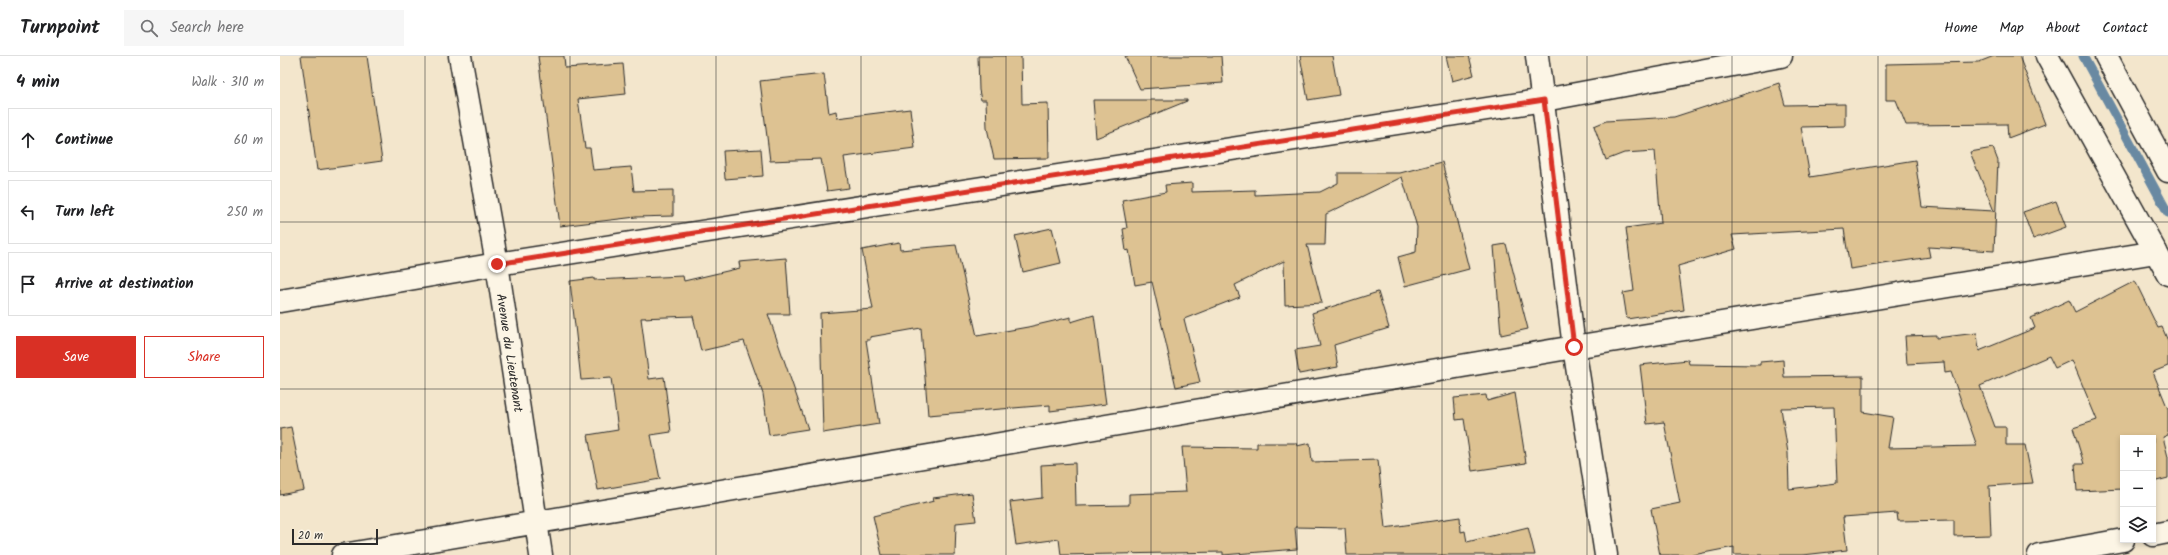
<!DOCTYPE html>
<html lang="en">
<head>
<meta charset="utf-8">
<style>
	body { margin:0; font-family:Kalam,sans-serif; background:#f6f6f6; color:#202124 }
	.controls { position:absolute; right:12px; bottom:12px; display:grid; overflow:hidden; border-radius:0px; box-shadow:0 2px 6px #0003 }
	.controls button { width:36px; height:36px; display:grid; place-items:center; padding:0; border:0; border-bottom:1px solid #e0e0e0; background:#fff; color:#202124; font:20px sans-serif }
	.scale { position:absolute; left:12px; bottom:10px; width:86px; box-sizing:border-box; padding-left:4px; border:2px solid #2b2b2b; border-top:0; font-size:11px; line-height:14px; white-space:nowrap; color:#2b2b2b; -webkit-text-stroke:3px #fcf5e5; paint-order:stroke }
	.stop { position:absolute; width:12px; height:12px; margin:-9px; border:3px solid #d93025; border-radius:50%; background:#fff }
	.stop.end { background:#d93025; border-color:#fff; box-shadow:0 1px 4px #0008 }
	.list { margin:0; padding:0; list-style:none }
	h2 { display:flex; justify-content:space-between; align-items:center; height:52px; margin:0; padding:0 16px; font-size:17px }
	h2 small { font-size:13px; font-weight:400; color:#757577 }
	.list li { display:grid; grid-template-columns:26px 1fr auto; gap:12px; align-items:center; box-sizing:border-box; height:64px; margin:0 8px 8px; padding:0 8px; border:1px solid #e0e0e0; border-radius:0px }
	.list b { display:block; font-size:15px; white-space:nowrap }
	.list em { font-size:13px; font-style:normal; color:#757577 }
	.actions { display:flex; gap:8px; padding:12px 16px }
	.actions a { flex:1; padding:9px 0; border:1px solid #d93025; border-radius:0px; text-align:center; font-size:14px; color:#d93025 }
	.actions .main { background:#d93025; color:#fff }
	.icon { flex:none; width:22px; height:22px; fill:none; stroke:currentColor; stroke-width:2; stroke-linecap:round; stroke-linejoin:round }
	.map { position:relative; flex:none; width:1888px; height:499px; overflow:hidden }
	header { display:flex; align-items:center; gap:24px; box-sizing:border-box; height:56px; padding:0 20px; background:#fff; border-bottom:1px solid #e0e0e0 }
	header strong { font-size:19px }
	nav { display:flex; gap:22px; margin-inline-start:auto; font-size:14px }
	.search { width:280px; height:36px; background:#f6f6f6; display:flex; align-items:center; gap:10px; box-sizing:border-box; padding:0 14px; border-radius:0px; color:#757577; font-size:15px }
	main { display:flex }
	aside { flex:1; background:#fff }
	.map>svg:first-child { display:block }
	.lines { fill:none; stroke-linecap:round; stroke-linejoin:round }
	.stream { stroke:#6989a2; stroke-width:9 }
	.building { fill:#ddc292; stroke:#2b2b2b; fill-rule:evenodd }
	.street-casing { stroke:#2b2b2b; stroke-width:25 }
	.secondary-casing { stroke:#2b2b2b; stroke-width:25 }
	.primary-casing { stroke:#2b2b2b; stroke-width:25 }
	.street { stroke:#fcf5e5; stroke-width:22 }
	.secondary { stroke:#fcf5e5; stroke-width:22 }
	.primary { stroke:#fcf5e5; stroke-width:22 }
	.route { stroke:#d93025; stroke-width:5 }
	.grid { fill:none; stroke:#2b2b2b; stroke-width:1; stroke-opacity:0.55 }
	.labels { text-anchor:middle; stroke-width:4; stroke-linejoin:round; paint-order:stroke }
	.street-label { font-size:13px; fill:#2b2b2b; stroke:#fcf5e5 }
</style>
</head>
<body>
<header>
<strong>Turnpoint</strong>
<div class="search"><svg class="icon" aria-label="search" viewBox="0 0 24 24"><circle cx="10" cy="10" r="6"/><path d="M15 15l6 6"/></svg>Search here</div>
<nav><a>Home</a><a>Map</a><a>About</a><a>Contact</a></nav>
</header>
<main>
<aside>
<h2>4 min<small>Walk · 310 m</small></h2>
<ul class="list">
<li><svg class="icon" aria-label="ahead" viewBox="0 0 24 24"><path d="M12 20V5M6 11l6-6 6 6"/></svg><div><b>Continue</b></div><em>60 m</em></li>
<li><svg class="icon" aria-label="left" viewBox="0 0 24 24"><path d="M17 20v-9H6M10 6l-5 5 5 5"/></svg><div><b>Turn left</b></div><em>250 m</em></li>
<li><svg class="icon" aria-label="arrive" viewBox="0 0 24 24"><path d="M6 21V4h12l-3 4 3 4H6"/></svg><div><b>Arrive at destination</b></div></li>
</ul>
<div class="actions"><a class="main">Save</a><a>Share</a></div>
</aside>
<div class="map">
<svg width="1888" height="499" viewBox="0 0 1888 499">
	<rect width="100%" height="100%" fill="#f3e6cc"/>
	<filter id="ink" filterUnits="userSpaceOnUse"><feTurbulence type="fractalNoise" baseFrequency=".025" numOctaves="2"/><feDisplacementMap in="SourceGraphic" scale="8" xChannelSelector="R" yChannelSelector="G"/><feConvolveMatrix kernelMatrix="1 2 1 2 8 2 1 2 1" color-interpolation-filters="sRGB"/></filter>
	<g filter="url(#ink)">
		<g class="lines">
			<polyline class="stream" points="1803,0 1888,157"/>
		</g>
		<g class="building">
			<polygon points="21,0 87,0 102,105 37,114"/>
			<polygon points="258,0 284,0 285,12 343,8 346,38 298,43 305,92 310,92 313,114 351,111 354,135 393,134 393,160 356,161 280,170"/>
			<polygon points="698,0 741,0 742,48 768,47 769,102 714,103 707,72 706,44 701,44 699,34"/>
			<polygon points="845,0 941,0 943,27 860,33"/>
			<polygon points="1020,0 1052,0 1059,39 1028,44"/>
			<polygon points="1166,0 1189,0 1194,19 1172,25"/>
			<polygon points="1714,0 1739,0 1765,68 1728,82 1727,68 1626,69 1616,44 1606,44 1606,8 1699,6"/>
			<polygon points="544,18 549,57 556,55 557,62 630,53 635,92 564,101 569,132 547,135 541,103 490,105 480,25"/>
			<polygon points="1499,27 1505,49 1565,48 1565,70 1521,71 1530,121 1635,104 1642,151 1714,155 1690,96 1713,92 1718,105 1714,195 1648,191 1650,201 1570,213 1564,173 1452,179 1456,193 1398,210 1404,254 1347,263 1343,237 1354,235 1346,172 1381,167 1375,95 1344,97 1326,104 1314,70 1326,65 1394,61"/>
			<polygon points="813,44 907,44 907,45 816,82"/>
			<polygon points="481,93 483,120 445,123 443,95"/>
			<polygon points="1162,106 1189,213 1125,230 1118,201 1136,196 1137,171 1122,121 1046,158 1045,189 1027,189 1042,247 1005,249 1004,205 955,229 960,241 904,263 920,326 896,331 872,226 855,229 849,194 846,195 843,173 847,172 842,144 886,136 885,129 912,127 912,136 975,134 975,139 1040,136 1058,127 1058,117 1120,117"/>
			<polygon points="1776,145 1786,171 1753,183 1743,156"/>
			<polygon points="772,172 781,207 743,216 735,180"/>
			<polygon points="619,187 620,194 676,189 697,280 748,271 791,261 791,266 814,259 826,348 770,355 770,349 648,359 641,272 590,281 590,284 586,284 599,368 543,377 540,257 593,253 582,194"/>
			<polygon points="1226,188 1248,273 1221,279 1214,190"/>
			<polygon points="506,202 510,258 488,258 528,373 489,379 483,338 464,285 421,295 413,260 361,262 369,323 384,321 391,376 371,379 380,423 318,434 308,379 338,374 331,322 301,324 290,225 314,222 314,224 403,220 404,225 460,212 459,206"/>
			<path d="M1855,225L1878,272L1882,271L1888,285V310L1873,316L1888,353V379L1883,381L1888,401V422L1873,426V382H1843V433L1797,435L1795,408H1804L1793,372L1817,364L1792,304L1775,312L1769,300L1700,330L1715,371H1726V389H1745L1753,427L1709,430L1711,479L1674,480V464L1618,465L1617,457L1563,461L1567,494L1523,499H1454V491L1413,499H1380L1371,453L1400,447L1384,366L1367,368L1360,309L1408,304L1409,308L1480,309V306L1503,304L1504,321L1583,320V356L1613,361L1608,392L1697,390L1671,316L1665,317L1664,306L1627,308L1625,280L1656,279V282L1697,277L1699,295L1755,272L1751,262L1789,244L1795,256ZM1554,351L1557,427L1509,433L1508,397L1501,352Z"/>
			<polygon points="1098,236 1109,272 1054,289 1058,311 1019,318 1015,294 1040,290 1032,257"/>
			<polygon points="1235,337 1246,407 1192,415 1184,363 1176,364 1174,342 1206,339 1207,345"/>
			<polygon points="11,371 24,434 0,439 0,373"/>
			<polygon points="977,387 1016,387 1017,390 1030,387 1032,406 1098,404 1105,472 1180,461 1181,476 1185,475 1187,486 1248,471 1255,499 1067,499 1065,472 1015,471 1017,493 943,499 943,496 781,499 779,483 736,489 730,446 762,442 761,409 795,407 796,450 849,449 849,438 906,436 902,391 977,392"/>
			<polygon points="692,437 696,465 676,467 675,499 602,499 593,460 654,445 653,442"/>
		</g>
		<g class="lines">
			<g class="street-casing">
				<g id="street">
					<polyline points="1767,0 1888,218"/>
					<polyline points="1826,0 1888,115"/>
					<polyline points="0,245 217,208 1264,44 1501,0"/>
					<polyline points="1873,479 1888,476"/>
					<polyline points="63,499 1294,291 1876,196"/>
					<polyline points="1759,499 1843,484"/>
				</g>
			</g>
			<g class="secondary-casing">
				<polyline id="secondary" points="1257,0 1294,291 1326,499"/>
			</g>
			<g class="primary-casing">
				<g id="primary">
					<path id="s1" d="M180,0L217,208L261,499"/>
				</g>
			</g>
			<use href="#street" class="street"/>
			<use href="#secondary" class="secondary"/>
			<use href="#primary" class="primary"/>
		</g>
	</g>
	<g class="lines" filter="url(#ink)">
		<polyline class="route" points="217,208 1264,44 1294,291"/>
	</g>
	<path class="grid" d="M145,0V499M290,0V499M436,0V499M581,0V499M726,0V499M871,0V499M1017,0V499M1162,0V499M1307,0V499M1452,0V499M1598,0V499M1743,0V499M0,166H1888M0,333H1888"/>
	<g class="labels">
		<g class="street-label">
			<text dy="5" stroke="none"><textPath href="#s1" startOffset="301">Avenue du Lieutenant</textPath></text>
		</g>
	</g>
</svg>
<div class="controls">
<button>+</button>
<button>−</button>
<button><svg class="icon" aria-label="layers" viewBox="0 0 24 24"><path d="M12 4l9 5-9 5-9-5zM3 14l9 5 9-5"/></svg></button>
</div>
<div class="scale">20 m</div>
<div class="stop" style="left:1294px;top:291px"></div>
<div class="stop end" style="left:217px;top:208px"></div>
</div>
</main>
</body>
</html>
